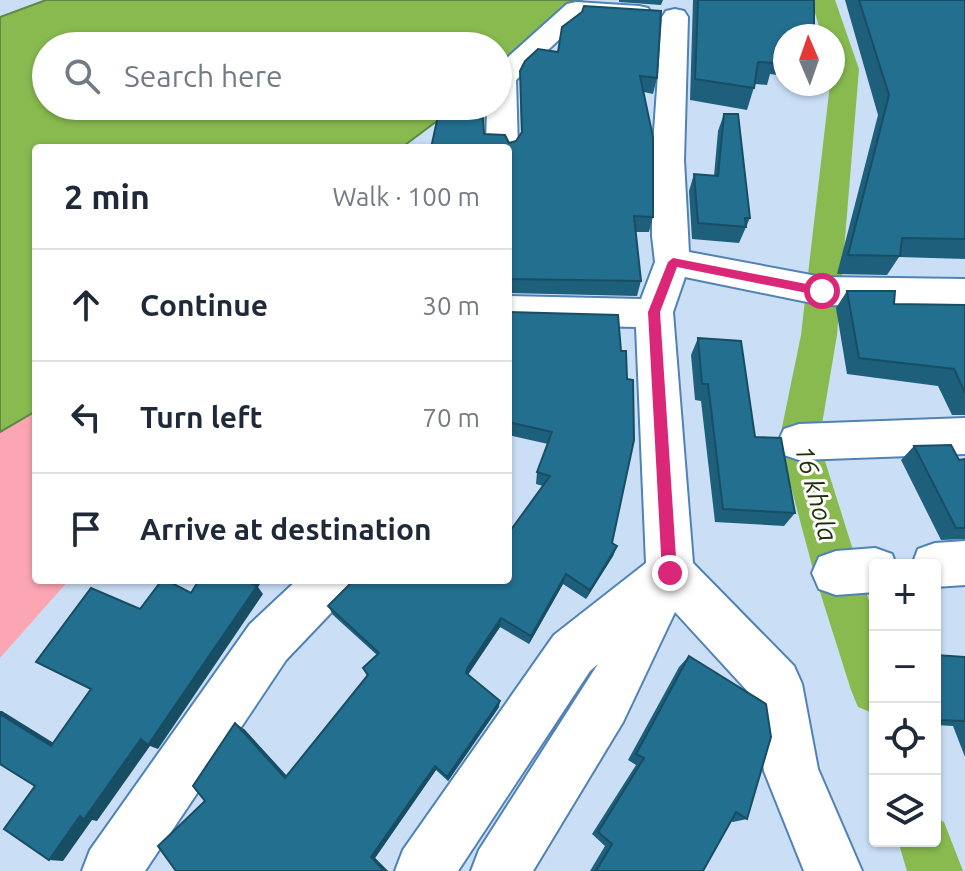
<!DOCTYPE html>
<html lang="en">
<head>
<meta charset="utf-8">
<style>
	body { margin:0; font-family:Ubuntu,sans-serif; background:#f2f2f3; color:#1f2937 }
	.controls { position:absolute; right:24px; bottom:24px; display:grid; overflow:hidden; border-radius:8px; box-shadow:0 2px 6px #0004 }
	.controls button { width:72px; height:72px; display:grid; place-items:center; padding:0; border:0; border-bottom:2px solid #e0e1e3; background:#fff; color:#1f2937; font:40px sans-serif }
	.compass { position:absolute; left:773px; top:24px; width:72px; height:72px; border-radius:50%; background:#fff; box-shadow:0 2px 6px #0004; rotate:358deg }
	.stop { position:absolute; width:24px; height:24px; margin:-18px; border:6px solid #db2777; border-radius:50%; background:#fff }
	.stop.end { background:#db2777; border-color:#fff; box-shadow:0 2px 8px #0008 }
	.list { margin:0; padding:0; list-style:none }
	h2 { display:flex; justify-content:space-between; align-items:center; height:104px; margin:0; padding:0 32px; font-size:34px }
	h2 small { font-size:26px; font-weight:400; color:#747a83 }
	.list li { display:grid; grid-template-columns:52px 1fr auto; gap:24px; align-items:center; box-sizing:border-box; height:112px; padding:0 32px; border-top:2px solid #e0e1e3 }
	.list b { display:block; font-size:30px; white-space:nowrap }
	.list em { font-size:26px; font-style:normal; color:#747a83 }
	.icon { flex:none; width:44px; height:44px; fill:none; stroke:currentColor; stroke-width:2; stroke-linecap:round; stroke-linejoin:round }
	.map { position:relative; flex:none; width:965px; height:871px; overflow:hidden }
	.search { position:absolute; background:#fff; box-shadow:0 2px 6px #0004; left:32px; top:32px; width:480px; height:88px; display:flex; align-items:center; gap:20px; box-sizing:border-box; padding:0 28px; border-radius:44px; color:#747a83; font-size:30px }
	.panel { position:absolute; background:#fff; box-shadow:0 2px 6px #0004; left:32px; top:144px; width:480px; height:440px; border-radius:8px }
	.map>svg:first-child { display:block }
	.green { fill:#fba6b2 }
	.water { fill:#88ba50; stroke:#608844; stroke-width:2 }
	.lines { fill:none; stroke-linecap:round; stroke-linejoin:round }
	.canal { fill:#88ba50; fill-rule:evenodd }
	.minor-casing { stroke:#5082b6; stroke-width:4 }
	.minor { fill:#fff; fill-rule:evenodd }
	.wall { fill:#1e5f7b }
	.shaded-wall { fill:#184e64 }
	.building { fill:#236f8f; stroke:#184e64; stroke-width:2 }
	.route { fill:#db2777 }
	.labels { text-anchor:middle; stroke-width:6; stroke-linejoin:round; paint-order:stroke }
	.water-label { font-size:26px; font-style:italic; fill:#1f3207; stroke:#fdfdfd }
</style>
</head>
<body>
<div class="map">
<svg width="965" height="871" viewBox="0 0 965 871">
	<rect width="100%" height="100%" fill="#cadff6"/>
	<polygon class="green" points="36,411 36,580 69,580 0,658 0,432"/>
	<polygon class="water" points="46,0 582,0 498,73 498,46 46,46 46,106 457,106 401,148 36,148 36,411 0,432 0,17"/>
	<g class="lines">
		<g class="canal">
			<polygon points="811,0 835,0 859,69 837,335 819,442 875,620 875,714 858,707 851,690 814,573 779,442 801,335 830,84 833,84 833,36 822,36"/>
			<polygon points="935,818 944,822 963,871 907,871 898,841 935,841"/>
		</g>
		<g class="minor-casing">
			<g id="minor">
				<polygon points="576,2 639,6 648,8 652,14 648,20 639,22 582,18 516,80 518,148 513,155 508,156 508,148 486,148 487,106 498,106 498,66 567,4"/>
				<polygon points="675,9 684,11 688,17 684,160 689,252 822,277 965,279 965,307 822,305 685,277 673,312 693,563 794,666 802,684 818,769 862,871 804,871 764,771 752,696 675,612 623,722 533,871 471,871 479,850 598,664 590,671 458,871 395,871 403,850 554,635 646,563 636,327 508,324 508,296 641,299 655,262 652,236 652,160 662,17 666,11"/>
				<polygon points="965,418 965,454 799,460 784,455 778,442 784,429 799,424"/>
				<polygon points="965,541 965,585 935,587 935,565 912,565 918,549 935,543"/>
				<polygon points="875,548 892,554 896,565 875,565 875,592 836,595 819,589 812,573 819,557 836,551"/>
				<polygon points="297,580 354,580 347,596 286,660 145,871 82,871 90,850 250,624"/>
			</g>
		</g>
		<use href="#minor" class="minor"/>
	</g>
	<g class="wall">
		<polygon points="619,0 663,0 661,5 619,2"/>
		<polygon points="693,0 814,0 785,36 785,76 770,74 767,85 755,84 747,110 690,100"/>
		<polygon points="845,0 965,0 965,259 899,257 887,275 837,274 878,115"/>
		<polygon points="525,61 657,78 653,94 644,92 653,217 649,232 635,232 641,281 637,296 508,293 484,134 509,143 516,141 521,134 520,71"/>
		<polygon points="724,114 750,218 739,243 692,239 689,191 694,174 714,176 718,131"/>
		<polygon points="847,291 894,304 965,305 965,415 952,415 938,386 847,374 836,308"/>
		<polygon points="508,312 612,543 617,546 613,556 586,599 563,584 529,644 500,627 468,675 499,707 448,781 436,770 375,858 388,871 176,871 205,801 244,729 287,776 367,676 363,668 377,655 333,615 328,606 383,582 508,580 543,486 536,484 537,472 548,444 508,435"/>
		<polygon points="698,338 755,437 795,513 784,526 715,522 701,401 695,400 691,355"/>
		<polygon points="914,446 959,460 965,459 965,539 941,540 901,460"/>
		<polygon points="935,655 965,657 965,757 953,726 935,725"/>
		<polygon points="689,656 747,819 733,822 731,821 703,871 590,871 605,846 592,834 636,765 628,760 679,667"/>
	</g>
	<g class="shaded-wall">
		<polygon points="617,546 613,556 586,599 590,590"/>
		<polygon points="566,574 563,584 529,644 531,636"/>
		<polygon points="251,580 263,580 258,587 263,594 158,749 150,746 97,821 92,820 63,861 49,860"/>
		<polygon points="501,618 500,627 468,674 466,680 466,673 468,667"/>
		<polygon points="500,701 499,707 448,781 447,777"/>
		<polygon points="0,711 2,711 65,750 51,746 0,714"/>
		<polygon points="235,723 244,729 292,782 285,778"/>
		<polygon points="435,766 436,770 375,858 388,871 384,871 371,857"/>
	</g>
	<g class="building">
		<polygon points="698,0 814,0 814,36 785,36 785,53 774,52 774,63 758,62 754,88 695,79"/>
		<polygon points="859,0 965,0 965,239 902,238 900,256 848,255 889,95"/>
		<polygon points="584,6 661,11 657,78 640,76 653,137 653,217 634,216 641,281 508,279 508,148 431,148 438,116 483,118 484,134 505,135 509,143 516,141 522,132 520,71 525,61 538,49 558,52 562,27 582,12"/>
		<polygon points="724,114 738,114 750,218 745,218 746,227 698,223 694,174 718,176"/>
		<polygon points="847,291 895,291 894,304 965,305 965,393 954,369 859,358"/>
		<polygon points="508,312 618,315 621,351 626,351 627,379 633,380 634,440 612,543 617,546 590,590 566,574 531,636 501,618 468,667 466,673 500,701 447,777 435,766 371,857 384,871 176,871 158,846 205,801 193,786 235,723 285,778 368,675 363,668 379,653 328,606 354,580 381,580 383,582 385,580 508,580 508,534 550,476 537,472 552,432 508,422"/>
		<polygon points="698,338 741,341 755,437 781,438 795,513 723,509 708,384 702,384"/>
		<polygon points="951,445 959,460 965,459 965,528 956,528 914,446"/>
		<polygon points="162,580 166,580 191,593 199,580 251,580 250,583 257,586 148,745 141,739 84,819 80,816 49,860 4,829 35,786 0,764 0,714 51,746 91,689 36,662 91,588 140,609"/>
		<polygon points="935,655 965,657 965,721 935,720"/>
		<polygon points="689,656 766,704 771,737 747,819 736,812 703,871 596,871 612,844 598,832 644,758 636,754"/>
	</g>
	<polygon class="route" points="673,258 822,287 828,291 822,296 677,267 660,312 677,573 670,580 662,573 648,312 668,262"/>
	<g class="labels">
		<g class="water-label">
			<text transform="translate(816 493) rotate(75)" y="9">16 khola</text>
		</g>
	</g>
</svg>
<div class="controls">
<button>+</button>
<button>−</button>
<button><svg class="icon" aria-label="locate" viewBox="0 0 24 24"><circle cx="12" cy="12" r="6"/><path d="M12 2v4M12 18v4M2 12h4M18 12h4"/></svg></button>
<button><svg class="icon" aria-label="layers" viewBox="0 0 24 24"><path d="M12 4l9 5-9 5-9-5zM3 14l9 5 9-5"/></svg></button>
</div>
<svg class="compass" viewBox="-18 -18 36 36"><path d="M0-13l5 13h-10z" fill="#e53935"/><path d="M0 13l5-13h-10z" fill="#747a83"/></svg>
<div class="stop" style="left:822px;top:291px"></div>
<div class="stop end" style="left:670px;top:573px"></div>
<div class="search"><svg class="icon" aria-label="search" viewBox="0 0 24 24"><circle cx="10" cy="10" r="6"/><path d="M15 15l6 6"/></svg>Search here</div>
<section class="panel">
<h2>2 min<small>Walk · 100 m</small></h2>
<ul class="list">
<li><svg class="icon" aria-label="ahead" viewBox="0 0 24 24"><path d="M12 20V5M6 11l6-6 6 6"/></svg><div><b>Continue</b></div><em>30 m</em></li>
<li><svg class="icon" aria-label="left" viewBox="0 0 24 24"><path d="M17 20v-9H6M10 6l-5 5 5 5"/></svg><div><b>Turn left</b></div><em>70 m</em></li>
<li><svg class="icon" aria-label="arrive" viewBox="0 0 24 24"><path d="M6 21V4h12l-3 4 3 4H6"/></svg><div><b>Arrive at destination</b></div></li>
</ul>
</section>
</div>
</body>
</html>
